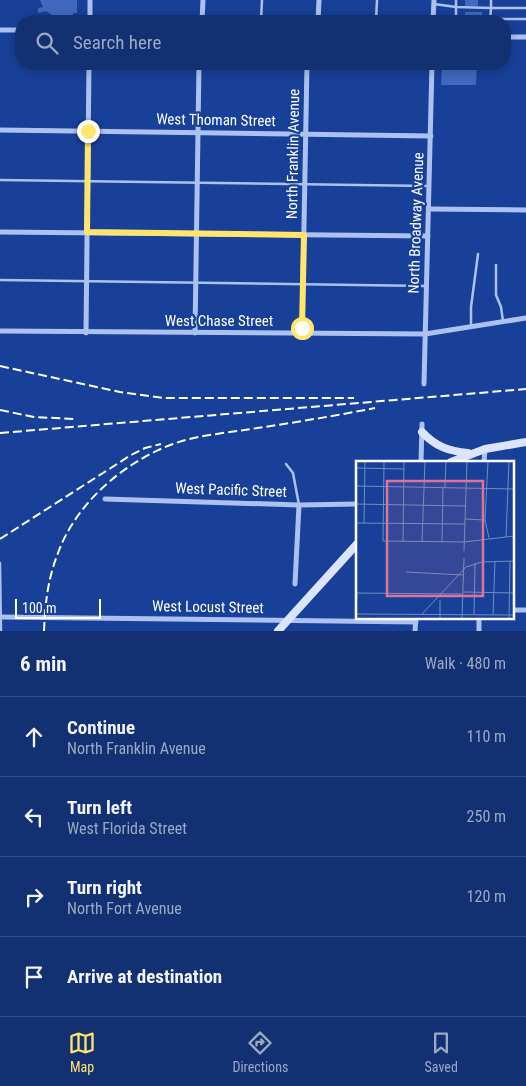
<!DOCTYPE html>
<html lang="en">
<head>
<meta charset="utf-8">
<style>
	body { margin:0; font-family:"Roboto Condensed",sans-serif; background:#1b3877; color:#f1f3f6 }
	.scale { position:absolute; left:15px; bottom:12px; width:86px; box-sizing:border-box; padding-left:5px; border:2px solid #fff; border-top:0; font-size:14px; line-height:18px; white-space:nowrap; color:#fff; -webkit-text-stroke:4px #184098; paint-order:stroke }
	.stop { position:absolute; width:15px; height:15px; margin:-11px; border:4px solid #ffe66b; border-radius:50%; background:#fff }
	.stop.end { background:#ffe66b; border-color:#fff; box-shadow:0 1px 5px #0008 }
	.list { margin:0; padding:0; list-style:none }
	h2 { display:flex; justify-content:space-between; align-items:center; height:65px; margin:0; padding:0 20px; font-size:21px }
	h2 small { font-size:16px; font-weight:400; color:#9ca9c4 }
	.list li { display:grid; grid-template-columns:32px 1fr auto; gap:15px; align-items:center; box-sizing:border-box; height:80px; padding:0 20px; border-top:1px solid #314b84 }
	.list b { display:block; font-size:19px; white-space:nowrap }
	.list p { margin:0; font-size:16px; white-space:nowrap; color:#9ca9c4 }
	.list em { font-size:16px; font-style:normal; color:#9ca9c4 }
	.icon { flex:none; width:28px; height:28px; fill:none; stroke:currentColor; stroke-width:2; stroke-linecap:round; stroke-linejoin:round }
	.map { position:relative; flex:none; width:526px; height:631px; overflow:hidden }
	.search { position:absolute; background:#123072; box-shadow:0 2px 12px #0003; left:15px; right:15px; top:15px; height:55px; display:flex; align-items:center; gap:12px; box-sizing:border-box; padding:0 18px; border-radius:20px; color:#9ca9c4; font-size:19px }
	.sheet { height:385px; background:#123072 }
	nav { display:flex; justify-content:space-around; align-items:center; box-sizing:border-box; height:70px; border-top:1px solid #314b84; background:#123072; font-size:14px; color:#9ca9c4 }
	nav a { display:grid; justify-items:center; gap:2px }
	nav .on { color:#ffe66b }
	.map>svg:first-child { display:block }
	.building { fill:#4069bf }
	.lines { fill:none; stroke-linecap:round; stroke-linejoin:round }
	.lane { stroke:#abc2f1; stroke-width:2.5 }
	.street { stroke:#abc2f1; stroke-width:5 }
	.secondary { stroke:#dae4fc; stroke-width:8 }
	.rail { stroke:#fff; stroke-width:2; stroke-dasharray:9 4; stroke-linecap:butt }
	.route { stroke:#ffe66b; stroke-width:6 }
	.labels { text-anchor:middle; stroke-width:4.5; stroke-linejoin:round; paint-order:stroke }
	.street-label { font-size:15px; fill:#fff; stroke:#184098 }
	.inset-road { fill:none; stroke:#748cc1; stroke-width:1 }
	.view { fill:#da749d; fill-opacity:0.15; stroke:#da749d; stroke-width:2.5 }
	.inset-edge { fill:none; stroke:#fff; stroke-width:2.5 }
</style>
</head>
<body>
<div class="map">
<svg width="526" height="631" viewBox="0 0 526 631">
	<rect width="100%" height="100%" fill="#184098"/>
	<g class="building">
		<polygon points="40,0 77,0 77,13 73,13 73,16 68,16 68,18 61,18 60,21 56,19 57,16 53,16 46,11 38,13 38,8 43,7"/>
		<rect x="465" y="0" width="13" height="6"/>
		<rect x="465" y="12" width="17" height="9"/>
		<polygon points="442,64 477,64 476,85 441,85"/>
	</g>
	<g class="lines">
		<g class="lane">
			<polyline points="491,0 491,8 526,8"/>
			<polyline points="434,4 456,7 491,8 490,21"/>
			<polyline points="490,19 526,19"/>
			<polyline points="261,21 262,0"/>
			<polyline points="376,21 377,0"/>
			<polyline points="456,21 456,0"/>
			<polyline points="0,180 428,186"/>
			<polyline points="496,265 496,295 501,307 503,321"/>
			<polyline points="0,280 426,286"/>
			<polyline points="471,325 471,307 478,254"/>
			<polyline points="286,464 293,473 299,505"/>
			<polyline points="0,563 1,631"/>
		</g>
		<g class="street">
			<polyline points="90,21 90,0"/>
			<polyline points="202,21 203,0"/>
			<polyline points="318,21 319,0"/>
			<polyline points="433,21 434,0"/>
			<polyline points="0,30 21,30"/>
			<polyline points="505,37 526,37"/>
			<polyline points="0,130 431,136"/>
			<polyline points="429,209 526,210"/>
			<polyline points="0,232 428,236"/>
			<polyline points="0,331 425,334 526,318"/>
			<polyline points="86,333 89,64"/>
			<polyline points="195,333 199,64"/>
			<polyline points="302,334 307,64"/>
			<polyline points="424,384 432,64"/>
			<polyline points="421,462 422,424"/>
			<polyline points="484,462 485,449"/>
			<polyline points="105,499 299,505 357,504"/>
			<polyline points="295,584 299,505"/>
			<polyline points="512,610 526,610"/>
			<polyline points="0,617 416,622"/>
			<polyline points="415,631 416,617"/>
			<polyline points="479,631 479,617"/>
		</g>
		<g class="secondary">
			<path d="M422,432C436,447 449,451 468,453"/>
			<polyline points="451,462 485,449 526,442"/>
			<polyline points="278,631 357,544"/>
		</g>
		<g class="rail">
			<polyline points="0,366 120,392 164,398 354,398"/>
			<polyline points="0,410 34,417 74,419"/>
			<polyline points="0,433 526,389"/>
			<polyline points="0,539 131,455 145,448 161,444"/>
			<path d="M44,631C45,604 48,578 58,553C76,503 124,462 173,444C198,435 226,433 251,429C292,423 334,416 375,408"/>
		</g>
	</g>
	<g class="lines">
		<polyline class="route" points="88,131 87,232 304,235 302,328"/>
	</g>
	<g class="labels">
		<g class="street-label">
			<text transform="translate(216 120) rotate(1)" y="5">West Thoman Street</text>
			<text transform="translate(293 154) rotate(-89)" y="5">North Franklin Avenue</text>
			<text transform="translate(416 223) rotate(-88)" y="5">North Broadway Avenue</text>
			<text x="219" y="326">West Chase Street</text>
			<text transform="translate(231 490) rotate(2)" y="5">West Pacific Street</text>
			<text transform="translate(208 607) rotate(1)" y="5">West Locust Street</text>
		</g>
	</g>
	<g transform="translate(356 461)">
		<rect width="158" height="158" fill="#184098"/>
		<path class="inset-road" d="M28,0L27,80L108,81L158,75M132,0L129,59L133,77M0,7L48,8M0,25L158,28M89,26L90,0M0,43L109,45M109,58L129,59M0,62L109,63M8,62L9,0M150,76L153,0M47,81L48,0M66,81L69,0M86,81L87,26M108,90L111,0M50,111L107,114M107,131L158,132M0,132L107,133M0,153L158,154M66,153L110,106L126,101L158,100M118,153L119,102M137,154L139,100M0,157L1,132M84,157V139M106,157L108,97M153,157L154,100"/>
		<path class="view" d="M31,20H127V135H31Z"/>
		<rect width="158" height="158" class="inset-edge"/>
	</g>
</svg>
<div class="scale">100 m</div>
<div class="stop" style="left:302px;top:328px"></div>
<div class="stop end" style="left:88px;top:131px"></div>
<div class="search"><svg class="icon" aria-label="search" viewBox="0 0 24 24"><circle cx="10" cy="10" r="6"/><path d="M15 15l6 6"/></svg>Search here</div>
</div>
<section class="sheet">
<h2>6 min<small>Walk · 480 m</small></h2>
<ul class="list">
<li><svg class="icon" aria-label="ahead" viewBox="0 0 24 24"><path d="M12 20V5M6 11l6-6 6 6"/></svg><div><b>Continue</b><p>North Franklin Avenue</p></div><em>110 m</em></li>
<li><svg class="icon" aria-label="left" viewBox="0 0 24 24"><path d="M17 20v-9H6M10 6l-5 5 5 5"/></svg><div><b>Turn left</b><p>West Florida Street</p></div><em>250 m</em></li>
<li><svg class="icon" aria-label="right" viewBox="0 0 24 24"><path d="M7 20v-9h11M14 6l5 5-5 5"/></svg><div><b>Turn right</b><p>North Fort Avenue</p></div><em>120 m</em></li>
<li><svg class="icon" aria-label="arrive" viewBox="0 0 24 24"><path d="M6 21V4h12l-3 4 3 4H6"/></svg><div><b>Arrive at destination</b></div></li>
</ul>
</section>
<nav>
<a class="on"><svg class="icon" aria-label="map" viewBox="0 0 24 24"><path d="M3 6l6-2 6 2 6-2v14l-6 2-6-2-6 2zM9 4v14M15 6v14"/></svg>Map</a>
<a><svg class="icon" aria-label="directions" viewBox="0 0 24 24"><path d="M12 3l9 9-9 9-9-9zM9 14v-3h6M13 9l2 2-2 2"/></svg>Directions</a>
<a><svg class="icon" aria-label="saved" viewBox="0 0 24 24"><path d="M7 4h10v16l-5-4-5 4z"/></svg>Saved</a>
</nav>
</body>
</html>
